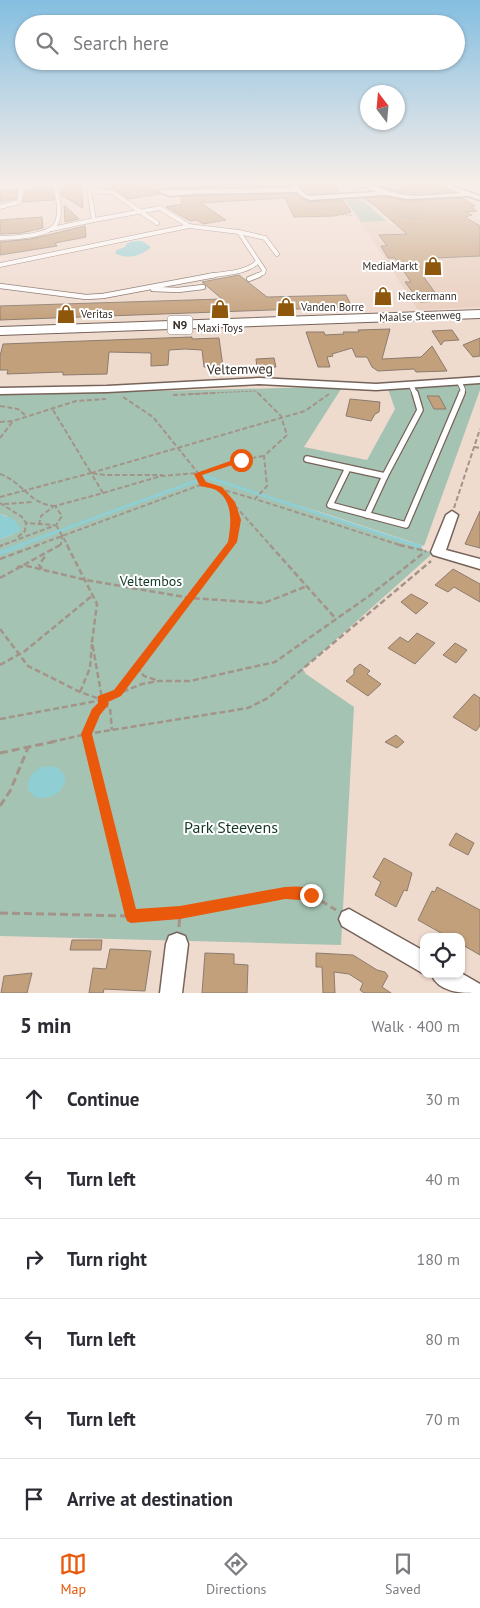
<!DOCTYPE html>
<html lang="en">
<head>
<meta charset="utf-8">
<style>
	body { margin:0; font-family:"PT Sans",sans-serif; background:#f2f2f3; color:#2b2b33 }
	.controls { position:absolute; right:15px; bottom:15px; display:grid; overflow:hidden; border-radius:10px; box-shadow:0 1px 4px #0004 }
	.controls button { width:45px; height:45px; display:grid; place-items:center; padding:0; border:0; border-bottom:1px solid #e1e1e2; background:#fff; color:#2b2b33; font:25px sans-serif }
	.compass { position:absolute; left:360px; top:85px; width:45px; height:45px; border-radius:50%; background:#fff; box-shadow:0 1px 4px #0004; rotate:344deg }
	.stop { position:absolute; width:15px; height:15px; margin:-11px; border:4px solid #ea580c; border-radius:50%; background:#fff }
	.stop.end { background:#ea580c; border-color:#fff; box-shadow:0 1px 5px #0008 }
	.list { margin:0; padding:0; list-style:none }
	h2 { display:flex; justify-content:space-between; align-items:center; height:65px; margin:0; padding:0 20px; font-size:21px }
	h2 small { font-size:16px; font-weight:400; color:#7c7c81 }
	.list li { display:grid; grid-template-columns:32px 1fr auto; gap:15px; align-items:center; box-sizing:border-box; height:80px; padding:0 20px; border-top:1px solid #e1e1e2 }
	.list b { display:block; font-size:19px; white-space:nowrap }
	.list em { font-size:16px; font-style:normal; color:#7c7c81 }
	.icon { flex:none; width:28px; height:28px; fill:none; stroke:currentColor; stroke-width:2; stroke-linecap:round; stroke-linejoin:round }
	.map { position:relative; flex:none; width:480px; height:993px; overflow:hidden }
	.search { position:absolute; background:#fff; box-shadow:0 1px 4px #0004; left:15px; right:15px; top:15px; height:55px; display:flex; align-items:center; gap:12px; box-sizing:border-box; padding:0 18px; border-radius:28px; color:#7c7c81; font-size:19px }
	.sheet { height:545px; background:#fff }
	nav { display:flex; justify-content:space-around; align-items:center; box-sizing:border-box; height:70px; border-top:1px solid #e1e1e2; background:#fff; font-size:14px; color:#7c7c81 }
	nav a { display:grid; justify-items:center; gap:2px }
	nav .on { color:#ea580c }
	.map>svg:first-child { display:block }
	.built { fill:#e8cdbd }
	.green { fill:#a5c3b2 }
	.water { fill:#8fced3 }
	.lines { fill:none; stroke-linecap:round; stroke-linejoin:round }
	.stream-far1 { stroke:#8fced3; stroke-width:3 }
	.stream { stroke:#8fced3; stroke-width:4 }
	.building { fill:#c3a07c; stroke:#8b7c6d }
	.lane-far2-casing { stroke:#766359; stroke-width:5 }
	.lane-far1-casing { stroke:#766359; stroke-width:6 }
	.lane-casing { stroke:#766359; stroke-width:8 }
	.street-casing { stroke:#766359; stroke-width:3 }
	.primary-casing { stroke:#766359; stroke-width:2 }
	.path-far3 { stroke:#a3948a; stroke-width:1; stroke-dasharray:3 1; stroke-linecap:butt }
	.path-far2 { stroke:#a3948a; stroke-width:2; stroke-dasharray:5 2.5; stroke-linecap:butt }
	.path-far1 { stroke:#a3948a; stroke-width:2.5; stroke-dasharray:6 3; stroke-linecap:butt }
	.path { stroke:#a3948a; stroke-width:3; stroke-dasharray:8 4; stroke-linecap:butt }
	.lane-far2 { stroke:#fff; stroke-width:4 }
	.lane-far1 { stroke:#fff; stroke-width:4.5 }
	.lane { stroke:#fff; stroke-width:5.5 }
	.street { fill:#fff; fill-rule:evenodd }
	.primary { fill:#fff; fill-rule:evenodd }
	.route { fill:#ea580c }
	.labels { text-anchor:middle; stroke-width:4; stroke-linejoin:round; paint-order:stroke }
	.far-poi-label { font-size:11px; fill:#352d28; stroke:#fff; text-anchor:start }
	.far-street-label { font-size:11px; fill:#352d28; stroke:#fff }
	.shield { fill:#fff; stroke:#726c68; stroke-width:1 }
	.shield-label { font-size:12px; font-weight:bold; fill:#352d28 }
	.street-label { font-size:14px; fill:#352d28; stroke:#fff }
	.park-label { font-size:14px; fill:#123a27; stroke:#fff }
	.near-park-label { font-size:16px; fill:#123a27; stroke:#fff }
</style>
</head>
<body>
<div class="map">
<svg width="480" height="993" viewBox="0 0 480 993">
	<rect width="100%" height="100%" fill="#efdace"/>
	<polygon class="built" points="480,220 480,307 418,310 361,222 386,221 391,226"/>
	<g class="green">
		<polygon points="344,198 361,198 386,221 361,222"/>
		<polygon points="480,383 480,390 424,546 299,505 433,553 303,669 306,674 354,707 341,945 0,936 0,539 14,534 7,516 0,514 0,395 321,387 341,389 304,447 367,460 395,409 388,389"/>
	</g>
	<g class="water">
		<path d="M135,241H142L151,247C142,256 126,260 115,253L117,250L125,247L127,243Z"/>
		<polygon points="0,514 13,519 20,527 19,532 0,539"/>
		<path d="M42,767C52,765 60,766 65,777C65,793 49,801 35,797L28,790C26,779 32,772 42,767Z"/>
	</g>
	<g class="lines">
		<polyline class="stream-far1" points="18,546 207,477 418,546"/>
		<g class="stream">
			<polyline points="414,545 420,547"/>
			<polyline points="0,553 22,545"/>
		</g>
	</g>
	<g class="building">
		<polygon points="62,184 81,184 83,208 61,195"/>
		<polygon points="122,184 123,186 136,184 145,190 157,184 236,186 277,184 285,186 162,188 157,192 159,194 128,199 114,189 101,187"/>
		<polygon points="316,184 319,186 333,184 338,192 310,194 300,185"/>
		<polygon points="372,184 435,184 435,186 451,192 405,193"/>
		<polygon points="53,189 54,200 23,202 25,190"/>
		<polygon points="0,191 17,190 16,199 0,202"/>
		<polygon points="296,194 301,199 310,202 343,200 351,212 334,216 294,217 285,198 201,203 226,220 203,224 197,220 190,221 166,207 182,204 181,197 190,196"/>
		<polygon points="386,197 407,201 463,198 475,206 471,207 477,211 466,212 472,215 465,217 480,226 480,256 436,258 441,264 423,276 441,301 420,302 405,282 411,282 395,258 388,258 381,246 387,246 379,235 407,234 374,205 363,198"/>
		<polygon points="64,205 79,219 65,222"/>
		<polygon points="42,217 43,228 21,233 0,234 0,220"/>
		<polygon points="85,226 86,237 55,243 57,246 0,255 0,242 31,239"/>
		<polygon points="239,275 267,297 346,295 352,307 0,320 0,306 222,299 202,282"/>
		<polygon points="390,329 382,359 421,357 432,346 447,371 416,372 414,369 378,371 372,367 367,357 356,357 352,348 332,354 333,356 327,357 330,367 318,367 306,332 324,332 325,335 344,334 343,332 359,332 358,330"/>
		<polygon points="452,330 459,340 444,341 441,345 432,331"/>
		<polygon points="192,337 192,339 219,338 223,367 204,367 202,350 185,349 169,350 168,365 151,366 151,353 109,352 107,374 63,375 63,372 7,374 8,370 0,370 0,356 3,344"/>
		<polygon points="480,338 480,356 473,357 463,345"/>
		<polygon points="274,358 276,367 257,368 256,359"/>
		<polygon points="427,396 439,396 446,409 434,409"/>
		<polygon points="350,399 380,402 379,412 375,414 371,421 346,416"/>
		<polygon points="480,511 480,548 465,544"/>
		<polygon points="453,569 480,584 480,602 454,587 448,592 435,585"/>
		<polygon points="411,594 428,603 416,614 401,602"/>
		<polygon points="417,633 435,643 415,664 388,648 400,637 408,642"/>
		<polygon points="455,643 467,650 456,663 443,655"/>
		<polygon points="360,664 370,671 367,674 381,684 368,696 346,681 354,674 354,669"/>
		<polygon points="474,694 480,698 480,726 476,731 453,717"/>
		<polygon points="396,735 404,742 397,748 385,742"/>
		<polygon points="456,833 474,843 468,855 449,845"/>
		<polygon points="384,858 412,873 407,891 404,890 396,907 375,895 381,882 373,877"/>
		<polygon points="437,887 480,910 480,955 461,944 461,937 448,937 418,920 429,897 432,891 435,892"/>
		<polygon points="72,940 102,940 101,950 70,950"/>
		<polygon points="110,949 151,951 145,991 104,989 103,993 89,993 93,968 106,969"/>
		<polygon points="205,953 234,954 234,964 248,965 247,993 202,993"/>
		<polygon points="316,953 353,955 377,970 385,972 388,976 382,987 391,993 364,993 360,990 363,983 349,974 334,972 335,993 323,993 322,967 316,967"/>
		<polygon points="32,973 27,993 1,993 4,976"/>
	</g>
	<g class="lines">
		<g class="lane-far2-casing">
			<g id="lane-far2">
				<polyline points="0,187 22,186"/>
				<polyline points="89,191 112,192 157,223"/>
				<path d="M0,207L19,202L22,186L56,185C57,196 62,214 56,224C49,236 13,238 0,238"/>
				<polyline points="94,220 160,208 189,226"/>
				<polyline points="52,229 94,220 88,184"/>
				<polyline points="239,232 265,238 277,254"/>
				<path d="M0,265L189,226L239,232L258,261C249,273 223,273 208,276"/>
				<polyline points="256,276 263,273 264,270 258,261"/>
			</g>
		</g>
		<g class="lane-far1-casing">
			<g id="lane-far1">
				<polyline points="249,279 259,275"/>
				<polyline points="0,286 86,297 103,296 215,275"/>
				<polyline points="153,289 178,290 203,287"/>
				<polyline points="459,381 463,390 461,394"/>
				<polyline points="411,385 415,394"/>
			</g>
		</g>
		<g class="lane-casing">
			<g id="lane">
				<polyline points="307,459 385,476 420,410 415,393"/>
				<polyline points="348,468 330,505 406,525 462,393"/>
				<polyline points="367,515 385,476"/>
			</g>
		</g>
		<g class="street-casing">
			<g id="street">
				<path d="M290,184H296L306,195L310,196L376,192L359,184C375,184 389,192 405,195C422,197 442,194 460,193L439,184H447L480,196V200L468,196L407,199L386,195L310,200L302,197L297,192L190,194L171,196L159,192L162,190L293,188Z"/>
				<polygon points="480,377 480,383 376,390 259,384 107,392 0,394 0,388 107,386 259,378 376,384"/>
				<polygon points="452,511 458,515 446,550 480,559 480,569 433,555 431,552 446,515"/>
				<polygon points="349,909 424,951 424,974 342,926 339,919 342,912"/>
				<polygon points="177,933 185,936 188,944 182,993 160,993 166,944 169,936"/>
				<path d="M461,973L480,984V993C461,993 439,993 431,974Z"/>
			</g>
		</g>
		<g class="primary-casing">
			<polygon id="primary" points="480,310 480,318 0,335 0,327"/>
		</g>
		<g class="path-far3">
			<polyline points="380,202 385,206 393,206"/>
			<polyline points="336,203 343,215 354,215"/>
			<polyline points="394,203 393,207 409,219 420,219"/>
			<polyline points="302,204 304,208 327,209 324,204"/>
			<polyline points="327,208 337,207"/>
			<polyline points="330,208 332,211 339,210"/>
			<polyline points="317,209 320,215"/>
			<polyline points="403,214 423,212"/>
			<polyline points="401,217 418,218"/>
			<polyline points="189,394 256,391 259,394"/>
		</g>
		<g class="path-far2">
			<polyline points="258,393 281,416 287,435 264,456 267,486 255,499 403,546"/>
			<polyline points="173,395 215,393"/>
			<polyline points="123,397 153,417 198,473"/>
			<polyline points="0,406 18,409 26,416"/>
			<polyline points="53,410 91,473 105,475 163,475"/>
			<polyline points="0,422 13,421 76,401 106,399"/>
			<polyline points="0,438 13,421"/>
			<polyline points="474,447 480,448"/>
			<polyline points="91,473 305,411 329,394"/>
			<path d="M0,474C23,482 30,505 55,506"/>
			<polyline points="203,484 198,473 241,460 263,456"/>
			<polyline points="220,489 271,546"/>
			<polyline points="103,493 161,476 198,473"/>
			<polyline points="0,497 91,473 103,493 55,506 62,516 56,525 0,546"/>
			<polyline points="0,503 22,517 26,523 54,525"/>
			<polyline points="4,504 33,502"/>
			<polyline points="454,508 480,429"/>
			<polyline points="39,525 41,516 53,507"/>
			<polyline points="56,525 68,546"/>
			<polyline points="18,537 25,531 26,523"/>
			<polyline points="35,546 203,484 255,499"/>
			<polyline points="59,546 61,544 62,535"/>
			<path d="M229,546C239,533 236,517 231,502"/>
		</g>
		<g class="path-far1">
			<path d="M67,545L97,604L92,642L103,704C94,714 86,728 89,742"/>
			<polyline points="270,545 336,619"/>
			<polyline points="399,545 426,551"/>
			<polyline points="0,546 3,545"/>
			<polyline points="0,559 38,545"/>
			<polyline points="17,567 27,566 86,580 190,598 264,603 307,586"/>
			<polyline points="42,569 39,565 46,555"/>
			<polyline points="0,578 60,545"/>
			<polyline points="0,629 28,666 80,692 100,699"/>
			<polyline points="0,665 25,651 93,595"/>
			<polyline points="140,666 139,670 144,676 156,680"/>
			<polyline points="80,692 90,668 92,644"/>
			<polyline points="118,693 230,545"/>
			<polyline points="103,704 110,708 112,730"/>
			<polyline points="0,719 102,700 142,684 159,681 190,681 275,662 369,596 426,551"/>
			<polyline points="51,742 87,734 248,708 268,698 431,561"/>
		</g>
		<g class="path">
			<polyline points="89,741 131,916"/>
			<polyline points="0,753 57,741"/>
			<polyline points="0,806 10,791 28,748"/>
			<polyline points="0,913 131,916 180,912 299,892 311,895 336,910"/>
			<polyline points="179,927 180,912"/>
		</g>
		<use href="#lane-far2" class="lane-far2"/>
		<use href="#lane-far1" class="lane-far1"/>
		<use href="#lane" class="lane"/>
		<use href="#street" class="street"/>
		<use href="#primary" class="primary"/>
	</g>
	<linearGradient id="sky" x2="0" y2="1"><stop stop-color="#84bee0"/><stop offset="0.57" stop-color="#f8eee9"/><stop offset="1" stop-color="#f8eee9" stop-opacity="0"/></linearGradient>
	<rect width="480" height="323" fill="url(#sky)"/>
	<path class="route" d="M241,457L244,458V461L202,475L206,482L222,487L235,502L241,520L237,542L121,696L108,702L109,704L100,715L92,734L136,909L180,906L285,887C296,886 305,886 316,890L318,895L316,899C309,902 294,899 285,899L180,919L131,923L127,921L125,916L81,734L92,709L98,703V696L114,690L228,542C231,525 234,501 216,490C212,488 205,487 200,486L194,474Z"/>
	<defs>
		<g id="shop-bare" transform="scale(1.5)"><path d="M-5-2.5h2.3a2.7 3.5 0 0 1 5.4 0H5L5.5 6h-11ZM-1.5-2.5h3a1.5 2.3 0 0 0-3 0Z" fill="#8e570b" stroke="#fff" stroke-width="2.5" paint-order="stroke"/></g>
	</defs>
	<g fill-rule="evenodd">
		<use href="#shop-bare" x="433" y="266"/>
		<use href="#shop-bare" x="383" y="296"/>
		<use href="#shop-bare" x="286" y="307"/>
		<use href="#shop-bare" x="220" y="309"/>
		<use href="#shop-bare" x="66" y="314"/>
	</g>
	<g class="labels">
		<g class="far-poi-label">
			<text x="418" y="270" text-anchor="end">MediaMarkt</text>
			<text x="398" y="300">Neckermann</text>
			<text x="301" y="311">Vanden Borre</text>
			<text x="81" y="318">Veritas</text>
			<text x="220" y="332" text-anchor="middle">Maxi Toys</text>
		</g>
		<g class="far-street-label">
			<text transform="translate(420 316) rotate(-2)" y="4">Maalse Steenweg</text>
		</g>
		<rect class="shield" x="167.5" y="315.5" width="25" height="19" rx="4"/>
		<g class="shield-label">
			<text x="180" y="329">N9</text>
		</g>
		<g class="street-label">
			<text transform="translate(240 369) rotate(-1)" y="5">Veltemweg</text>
		</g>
		<g class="park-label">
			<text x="151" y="586">Veltembos</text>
		</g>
		<g class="near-park-label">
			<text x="231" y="833">Park Steevens</text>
		</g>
	</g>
</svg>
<div class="controls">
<button><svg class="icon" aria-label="locate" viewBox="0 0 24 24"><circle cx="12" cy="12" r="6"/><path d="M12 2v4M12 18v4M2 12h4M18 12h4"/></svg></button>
</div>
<svg class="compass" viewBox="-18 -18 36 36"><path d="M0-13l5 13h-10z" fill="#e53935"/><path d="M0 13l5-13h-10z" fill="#7c7c81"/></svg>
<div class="stop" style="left:241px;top:460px"></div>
<div class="stop end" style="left:311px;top:895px"></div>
<div class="search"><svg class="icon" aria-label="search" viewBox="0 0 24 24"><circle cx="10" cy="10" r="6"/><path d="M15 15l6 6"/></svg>Search here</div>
</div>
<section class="sheet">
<h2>5 min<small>Walk · 400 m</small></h2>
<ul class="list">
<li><svg class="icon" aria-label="ahead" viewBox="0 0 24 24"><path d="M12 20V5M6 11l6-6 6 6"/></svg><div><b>Continue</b></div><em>30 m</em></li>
<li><svg class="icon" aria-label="left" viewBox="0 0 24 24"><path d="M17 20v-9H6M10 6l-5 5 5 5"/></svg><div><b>Turn left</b></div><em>40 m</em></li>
<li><svg class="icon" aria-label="right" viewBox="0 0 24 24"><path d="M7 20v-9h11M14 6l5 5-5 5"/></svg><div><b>Turn right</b></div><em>180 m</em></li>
<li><svg class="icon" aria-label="left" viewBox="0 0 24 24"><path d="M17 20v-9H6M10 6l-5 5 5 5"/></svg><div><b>Turn left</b></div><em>80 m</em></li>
<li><svg class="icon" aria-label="left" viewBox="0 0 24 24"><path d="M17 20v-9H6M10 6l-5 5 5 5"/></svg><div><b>Turn left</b></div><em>70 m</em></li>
<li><svg class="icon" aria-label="arrive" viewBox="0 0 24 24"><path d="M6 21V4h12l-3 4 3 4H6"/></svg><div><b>Arrive at destination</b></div></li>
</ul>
</section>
<nav>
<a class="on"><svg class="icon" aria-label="map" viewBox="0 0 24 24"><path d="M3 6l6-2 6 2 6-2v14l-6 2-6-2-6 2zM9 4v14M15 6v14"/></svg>Map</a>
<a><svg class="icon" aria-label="directions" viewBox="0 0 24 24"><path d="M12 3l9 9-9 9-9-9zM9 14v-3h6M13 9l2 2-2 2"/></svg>Directions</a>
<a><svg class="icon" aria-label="saved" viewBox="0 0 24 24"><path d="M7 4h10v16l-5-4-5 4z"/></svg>Saved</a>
</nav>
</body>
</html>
